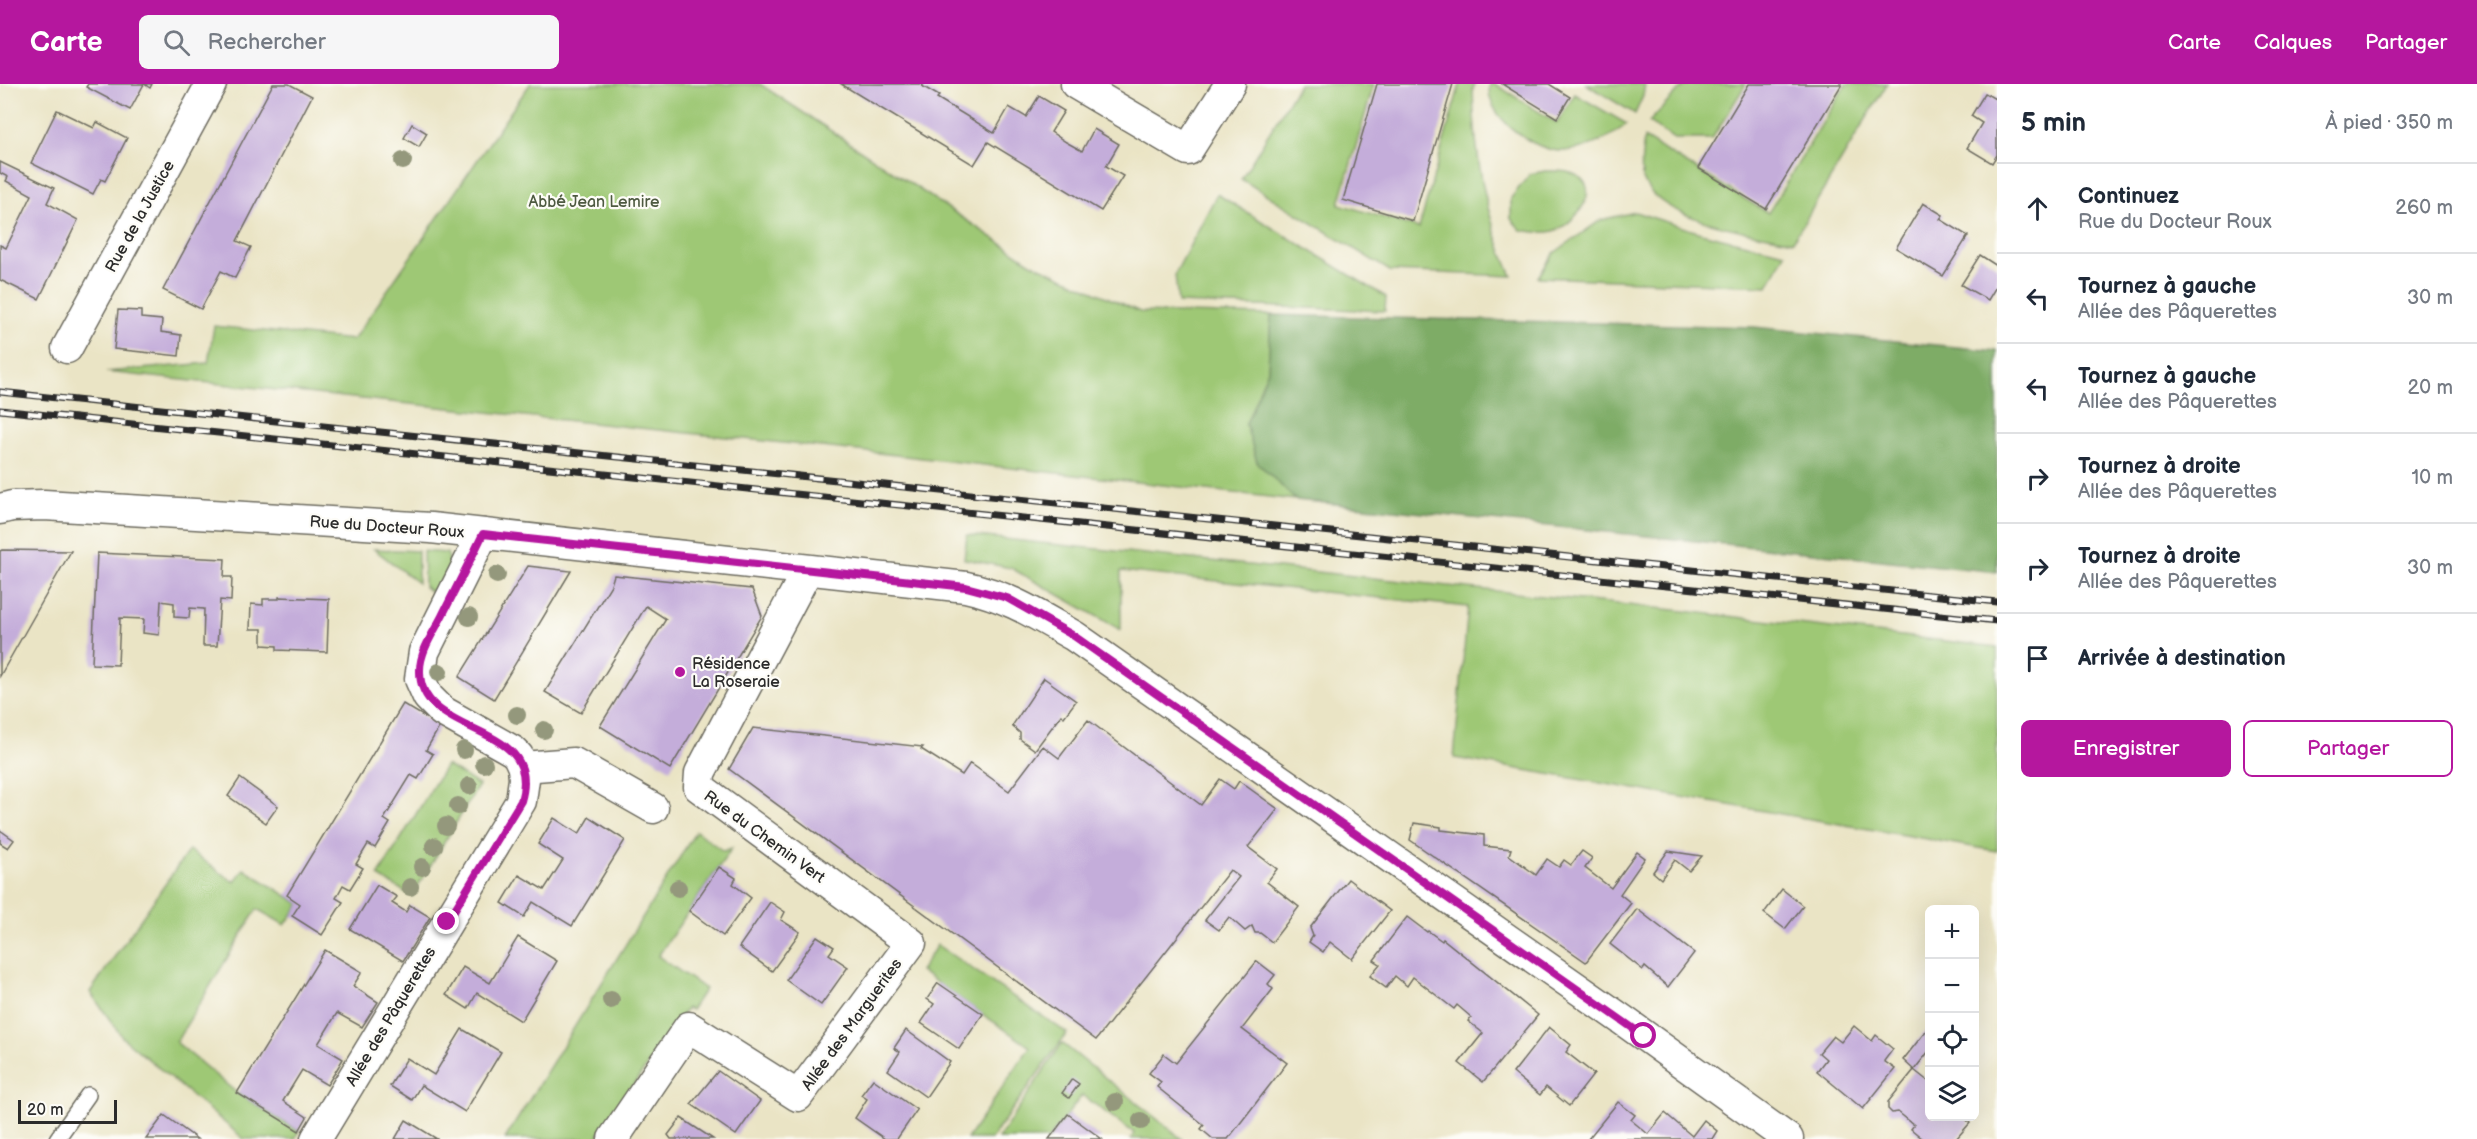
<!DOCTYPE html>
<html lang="fr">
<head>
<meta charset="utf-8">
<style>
	body { margin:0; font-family:"Balsamiq Sans",sans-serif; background:#f6f6f7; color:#1f2937 }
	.controls { position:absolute; right:18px; bottom:18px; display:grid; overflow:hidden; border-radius:9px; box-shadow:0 6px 24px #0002 }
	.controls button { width:54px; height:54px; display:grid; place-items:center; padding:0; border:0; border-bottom:2px solid #e0e1e3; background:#fff; color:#1f2937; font:30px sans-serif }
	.scale { position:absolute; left:18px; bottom:15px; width:99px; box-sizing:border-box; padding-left:6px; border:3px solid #2b2b2b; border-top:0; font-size:16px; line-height:21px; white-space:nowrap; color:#2b2b2b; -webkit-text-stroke:4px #fdfcf7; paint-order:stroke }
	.stop { position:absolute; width:18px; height:18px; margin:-14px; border:4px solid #b5179e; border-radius:50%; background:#fff }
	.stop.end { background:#b5179e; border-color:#fff; box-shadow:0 2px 6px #0008 }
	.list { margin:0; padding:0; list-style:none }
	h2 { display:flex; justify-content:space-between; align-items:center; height:78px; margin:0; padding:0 24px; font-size:26px }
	h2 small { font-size:20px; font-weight:400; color:#747a83 }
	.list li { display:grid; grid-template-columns:39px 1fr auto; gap:18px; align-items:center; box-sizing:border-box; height:90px; padding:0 24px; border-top:2px solid #e0e1e3 }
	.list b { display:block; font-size:22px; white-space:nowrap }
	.list p { margin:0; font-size:20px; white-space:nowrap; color:#747a83 }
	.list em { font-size:20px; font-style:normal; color:#747a83 }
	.actions { display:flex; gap:12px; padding:18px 24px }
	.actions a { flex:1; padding:14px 0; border:2px solid #b5179e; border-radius:9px; text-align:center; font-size:21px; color:#b5179e }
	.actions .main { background:#b5179e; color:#fff }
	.icon { flex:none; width:33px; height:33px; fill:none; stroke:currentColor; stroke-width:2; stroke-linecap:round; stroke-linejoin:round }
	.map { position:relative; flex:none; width:1997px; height:1055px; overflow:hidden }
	header { display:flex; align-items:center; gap:36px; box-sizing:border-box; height:84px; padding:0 30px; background:#b5179e; color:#fff }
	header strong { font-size:28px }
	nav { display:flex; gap:33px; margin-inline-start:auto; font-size:21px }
	.search { width:420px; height:54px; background:#f6f6f7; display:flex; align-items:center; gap:15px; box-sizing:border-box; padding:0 21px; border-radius:9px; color:#747a83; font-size:22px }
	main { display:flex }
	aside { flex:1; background:#fff }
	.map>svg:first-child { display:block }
	.green { fill:#9ec874; stroke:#647a50; stroke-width:1.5 }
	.forest { fill:#7eac66; stroke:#546c48; stroke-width:1.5 }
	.building { fill:#c4adda }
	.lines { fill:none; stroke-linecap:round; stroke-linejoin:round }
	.lane-casing { stroke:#6e6c61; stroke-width:18 }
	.street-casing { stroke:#6e6c61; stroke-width:33 }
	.lane { stroke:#fff; stroke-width:15 }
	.street { stroke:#fff; stroke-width:30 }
	.rail-casing { stroke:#2b2b2b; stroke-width:7 }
	.rail { stroke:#fdfcf7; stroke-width:4.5; stroke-dasharray:14; stroke-linecap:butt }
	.tree { fill:#94987c }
	.route { stroke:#b5179e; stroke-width:8 }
	.poi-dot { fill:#b5179e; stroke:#fdfcf7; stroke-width:2 }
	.labels { text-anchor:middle; stroke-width:4.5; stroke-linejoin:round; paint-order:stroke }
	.park-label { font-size:16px; fill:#4e5a41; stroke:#fdfcf7 }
	.street-label { font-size:16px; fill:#2b2b2b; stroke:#fdfcf7 }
	.poi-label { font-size:16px; fill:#2b2b2b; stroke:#fdfcf7; text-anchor:start }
</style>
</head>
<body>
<header>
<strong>Carte</strong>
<div class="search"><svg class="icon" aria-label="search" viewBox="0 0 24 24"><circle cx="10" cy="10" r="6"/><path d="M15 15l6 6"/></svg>Rechercher</div>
<nav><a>Carte</a><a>Calques</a><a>Partager</a></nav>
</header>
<main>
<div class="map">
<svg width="1997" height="1055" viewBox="0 0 1997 1055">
	<rect width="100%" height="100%" fill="#fdfcf7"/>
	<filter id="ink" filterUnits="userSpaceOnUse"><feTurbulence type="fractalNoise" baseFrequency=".0167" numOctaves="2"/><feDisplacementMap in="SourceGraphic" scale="12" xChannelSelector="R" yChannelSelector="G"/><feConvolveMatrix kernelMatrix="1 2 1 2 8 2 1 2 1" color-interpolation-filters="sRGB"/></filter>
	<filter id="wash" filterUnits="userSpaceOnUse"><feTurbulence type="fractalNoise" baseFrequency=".008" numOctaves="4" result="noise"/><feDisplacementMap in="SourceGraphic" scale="24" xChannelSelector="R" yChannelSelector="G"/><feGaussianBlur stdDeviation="1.35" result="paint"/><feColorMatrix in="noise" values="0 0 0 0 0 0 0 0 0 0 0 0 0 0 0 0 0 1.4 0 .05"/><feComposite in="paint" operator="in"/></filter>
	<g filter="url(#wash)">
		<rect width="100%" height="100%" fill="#eae4c5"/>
		<g class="green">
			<polygon points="530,0 760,0 1031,179 1140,228 1271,231 1268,286 1246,340 1257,378 1296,416 878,369 106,288 208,279 214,242 353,256"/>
			<path d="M1299,0H1374L1339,120L1419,144L1460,0H1475L1473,5C1474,69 1485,133 1512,192L1390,187L1241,95Z"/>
			<path d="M1490,0H1495L1557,39L1575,10L1627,40C1608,55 1589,65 1564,67C1536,69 1482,31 1490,0Z"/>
			<polygon points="1586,0 1645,0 1643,12 1635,30"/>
			<polygon points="1689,0 1746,0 1712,55 1674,55 1649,38 1680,5"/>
			<path d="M1846,0H1887L1793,157C1754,148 1659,138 1643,95C1639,83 1643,66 1644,54L1768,129Z"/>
			<path d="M1545,87C1557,87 1568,86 1578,92C1603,108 1572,141 1554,147C1544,150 1532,148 1521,146L1511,135V114L1530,90Z"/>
			<polygon points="1217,110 1386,213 1385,227 1178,219 1175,190"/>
			<polygon points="1635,128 1701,149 1785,169 1768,202 1538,193 1554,169 1601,136"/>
			<polygon points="967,451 1684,527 1997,563 1997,767 1454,674 1468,523 1121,487 1121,546 1011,484 964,475"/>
			<polygon points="374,465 418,467 418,499"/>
			<path d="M423,467L447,469C454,485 446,497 440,513L424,503Z"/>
			<polygon points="446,681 479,701 412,812 378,792"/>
			<polygon points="696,747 723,767 732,764 658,872 705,905 691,926 687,924 596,1055 505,1055"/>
			<polygon points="189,766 234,798 244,785 300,820 285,841 257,825 176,958 237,1009 299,1047 295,1055 244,1055 123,954 90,908"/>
			<polygon points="937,861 1067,949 991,1055 967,1055 1030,963 920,887"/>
			<polygon points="1062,959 1182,1055 1131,1055 1134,1049 1082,1011 1049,1055 998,1055"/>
		</g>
		<polygon class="forest" points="1271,231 1754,243 1997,267 1997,488 1296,416 1257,378 1246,340 1268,286"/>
		<g id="blocks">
			<g class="building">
				<polygon points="88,0 152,0 150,4 144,0 130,26 86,3"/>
				<polygon points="273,0 289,0 312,12 237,157 251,163 235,194 221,187 201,225 163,206"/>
				<polygon points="841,0 924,0 922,2 939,12 937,14 994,49 1009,23 1026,33 1039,12 1064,27 1051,48 1066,58 1082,67 1094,45 1119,60 1106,82 1123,92 1101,127 988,58 974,81"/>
				<polygon points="1377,0 1453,0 1413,137 1343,116"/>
				<polygon points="1502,0 1549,0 1570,13 1557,34"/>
				<polygon points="1749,0 1842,0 1766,125 1698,84"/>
				<polygon points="1985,9 1995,15 1997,11 1997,71 1992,79 1967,64 1982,39 1971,32"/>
				<polygon points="57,26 94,44 97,38 127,54 105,97 101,95 93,110 31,79"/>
				<polygon points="412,40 427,49 419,63 404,54"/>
				<polygon points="0,78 54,104 47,119 78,136 39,215 0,196 0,161 6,164 32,111 6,97 8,93 0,89"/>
				<polygon points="1923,119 1943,131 1940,135 1968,152 1943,192 1896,164"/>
				<polygon points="1980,171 1997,182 1997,201 1988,216 1961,201"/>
				<polygon points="118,226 141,227 141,234 162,236 161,248 181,251 179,272 114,265"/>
				<polygon points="2,466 71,467 0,592 0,467"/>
				<polygon points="97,469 225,475 224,493 232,493 231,517 220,516 217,562 203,562 204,525 190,524 189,534 174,533 174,519 161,517 159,551 143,549 144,535 120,534 118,581 92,580"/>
				<polygon points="528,482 571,487 494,615 459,593"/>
				<polygon points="614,491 752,505 762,532 670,685 600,642 666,535 646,522 581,629 545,608 611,501"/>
				<polygon points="279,513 329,515 327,568 277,566 277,562 262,561 262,545 250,545 251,520 263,521 263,515 279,515"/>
				<polygon points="1044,594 1076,617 1064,633 1061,631 1035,666 1020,655 1020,649 1012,642"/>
				<polygon points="403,620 440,642 426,666 433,670 418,695 411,691 384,735 390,739 375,764 368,760 356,780 363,784 350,805 343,801 336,814 343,818 322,851 292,832 300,820 287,811"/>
				<polygon points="1088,636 1201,721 1220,695 1234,705 1239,697 1278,725 1248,763 1277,785 1267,798 1299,823 1272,858 1260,849 1255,849 1252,842 1245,847 1229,833 1219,846 1205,836 1239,793 1230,786 1096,956 729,685 753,644 923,663 921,665 962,691 970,679 1009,707 1043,662 1059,674"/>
				<polygon points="240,694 278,722 266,739 228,712"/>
				<polygon points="589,733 625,756 572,842 533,818 524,833 502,819 519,791 544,806 563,776 538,760 554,734 579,750"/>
				<polygon points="1414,739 1441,743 1441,746 1484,751 1484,762 1511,765 1509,771 1536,791 1547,775 1559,783 1564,776 1571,781 1582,767 1592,774 1585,784 1611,804 1637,768 1645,774 1620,810 1631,819 1586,878 1410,756"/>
				<polygon points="0,746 14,756 8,764 0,759"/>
				<polygon points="1668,767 1681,769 1702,772 1689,787 1675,776 1661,795 1653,788"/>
				<polygon points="719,783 736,794 733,800 751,814 723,852 689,827"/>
				<polygon points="1348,795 1390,827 1352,875 1330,858 1323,868 1309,858 1313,852 1310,844"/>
				<polygon points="377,801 397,813 392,819 406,828 410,821 430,833 403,877 350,845"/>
				<polygon points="1782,805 1803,822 1785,845 1764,829"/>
				<polygon points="770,818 785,828 781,836 800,848 772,887 739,863"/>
				<polygon points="1637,825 1694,869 1668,903 1645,883 1643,886 1610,860"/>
				<polygon points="1407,833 1427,848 1428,847 1442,857 1443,855 1538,931 1483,998 1459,979 1483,949 1468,937 1471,933 1457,921 1454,925 1413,893 1407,902 1395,892 1386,904 1370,892 1380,880 1374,876"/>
				<polygon points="817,852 834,863 829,870 848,883 821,921 786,896"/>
				<polygon points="518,853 557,877 521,937 477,909 468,925 446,911 463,883 490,899"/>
				<polygon points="325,866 362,888 353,902 378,918 362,943 337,929 318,960 343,975 334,990 327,1001 302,986 283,1017 307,1033 299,1047 237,1009"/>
				<polygon points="1257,877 1275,891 1268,900 1273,905 1242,945 1287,979 1228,1055 1213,1055 1201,1045 1204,1041 1157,1003 1161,998 1149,989 1164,970 1176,979"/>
				<polygon points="938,899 983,930 959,965 921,939 934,920 927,915"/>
				<polygon points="1854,942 1872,957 1876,951 1893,965 1884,977 1895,985 1863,1025 1817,987 1826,975 1819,969 1833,952 1841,958"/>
				<polygon points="1549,943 1571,961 1566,968 1594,990 1569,1022 1546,1003 1540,1011 1513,989"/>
				<polygon points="1929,943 1929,967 1914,986 1929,998 1930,1032 1962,1032 1970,1039 1956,1055 1923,1055 1911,1045 1914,1041 1898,1028 1892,1029 1888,1025 1888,1018 1914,986 1903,976"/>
				<polygon points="462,945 501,968 465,1028 421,1001 412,1016 390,1002 407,974 434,991"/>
				<polygon points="906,946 950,978 926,1013 888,986 900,968 894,964"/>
				<polygon points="718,987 760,1017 736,1051 691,1020"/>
				<polygon points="873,995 917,1026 897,1055 885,1055 855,1034 867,1015 861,1011"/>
				<polygon points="1072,995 1079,1000 1069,1014 1062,1009"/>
				<polygon points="1618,1018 1635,1031 1631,1036 1648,1050 1665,1029 1692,1052 1704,1036 1717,1047 1712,1055 1588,1055"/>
				<polygon points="1068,1030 1102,1055 1049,1055"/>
				<polygon points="164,1031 197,1055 146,1055"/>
				<polygon points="681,1034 713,1055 671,1055 668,1051"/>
				<polygon points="406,1036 437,1055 395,1055"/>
			</g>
		</g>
	</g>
	<g filter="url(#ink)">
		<use href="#blocks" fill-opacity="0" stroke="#6e6c61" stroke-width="1.5"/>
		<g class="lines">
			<g class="lane-casing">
				<polyline id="lane" points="57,1055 88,1011"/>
			</g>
			<g class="street-casing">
				<g id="street">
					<polyline points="1076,0 1188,66 1230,0"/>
					<polyline points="67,264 211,0"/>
					<path d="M0,425L12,422L44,421L431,444L966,503C1008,512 1037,531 1074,552L1624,937L1788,1055"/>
					<polyline points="523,683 574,679 653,724"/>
					<polyline points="316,1055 521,717 524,695 523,683 518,672 513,667 442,627 428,613 420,595 424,568 483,450"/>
					<polyline points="613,1055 689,943 798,1012 911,859 699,703 700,689 807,487"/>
				</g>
			</g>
			<use href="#lane" class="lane"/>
			<use href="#street" class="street"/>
			<g class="rail-casing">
				<g id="rail">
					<polyline points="0,308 1997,518"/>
					<polyline points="0,326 1997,537"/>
				</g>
			</g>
			<use href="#rail" class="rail"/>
		</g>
		<g class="tree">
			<circle cx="403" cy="77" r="9"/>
			<circle cx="497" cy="491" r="9"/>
			<circle cx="469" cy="533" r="9"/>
			<circle cx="439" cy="588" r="9"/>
			<circle cx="517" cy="631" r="9"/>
			<circle cx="544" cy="646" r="9"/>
			<circle cx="464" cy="666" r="9"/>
			<circle cx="484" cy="680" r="9"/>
			<circle cx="469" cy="702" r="9"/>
			<circle cx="458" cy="722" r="9"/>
			<circle cx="446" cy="742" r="9"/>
			<circle cx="434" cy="762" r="9"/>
			<circle cx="422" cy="783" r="9"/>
			<circle cx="410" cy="803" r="9"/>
			<circle cx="678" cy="804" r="9"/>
			<circle cx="611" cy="916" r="9"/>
			<circle cx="1115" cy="1018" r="9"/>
			<circle cx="1141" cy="1037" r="9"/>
		</g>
	</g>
	<g class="lines" filter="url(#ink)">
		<path class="route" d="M447,838L521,717C545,635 418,656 420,586C420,567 434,548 442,532C456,504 470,477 483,450L966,503L1007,514L1074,552L1644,952"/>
	</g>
	<circle class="poi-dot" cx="680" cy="588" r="6"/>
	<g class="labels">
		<g class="park-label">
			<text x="594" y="123">Abbé Jean Lemire</text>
		</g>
		<g class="street-label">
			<text transform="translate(139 132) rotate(-61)" y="6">Rue de la Justice</text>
			<text transform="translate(387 442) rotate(4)" y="6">Rue du Docteur Roux</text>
			<text transform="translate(765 752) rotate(36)" y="6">Rue du Chemin Vert</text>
			<text transform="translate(390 932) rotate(-59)" y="6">Allée des Pâquerettes</text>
			<text transform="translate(851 940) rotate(-54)" y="6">Allée des Marguerites</text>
		</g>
		<g class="poi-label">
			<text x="692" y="585">Résidence<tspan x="692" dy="18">La Roseraie</tspan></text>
		</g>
	</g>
</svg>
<div class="controls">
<button>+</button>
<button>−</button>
<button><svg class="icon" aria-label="locate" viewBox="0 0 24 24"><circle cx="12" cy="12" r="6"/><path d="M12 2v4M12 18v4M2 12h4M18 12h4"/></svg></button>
<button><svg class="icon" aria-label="layers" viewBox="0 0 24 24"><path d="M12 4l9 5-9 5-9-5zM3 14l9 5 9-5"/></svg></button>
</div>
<div class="scale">20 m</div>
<div class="stop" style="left:1644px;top:952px"></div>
<div class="stop end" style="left:447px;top:838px"></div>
</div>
<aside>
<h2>5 min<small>À pied · 350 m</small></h2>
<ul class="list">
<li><svg class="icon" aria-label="ahead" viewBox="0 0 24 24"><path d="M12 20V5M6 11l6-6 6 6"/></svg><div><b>Continuez</b><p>Rue du Docteur Roux</p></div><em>260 m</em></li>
<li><svg class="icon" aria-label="left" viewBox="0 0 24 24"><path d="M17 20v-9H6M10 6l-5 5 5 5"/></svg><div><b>Tournez à gauche</b><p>Allée des Pâquerettes</p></div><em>30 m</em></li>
<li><svg class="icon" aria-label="left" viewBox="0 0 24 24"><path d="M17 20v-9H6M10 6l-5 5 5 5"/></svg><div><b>Tournez à gauche</b><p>Allée des Pâquerettes</p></div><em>20 m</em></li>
<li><svg class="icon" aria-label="right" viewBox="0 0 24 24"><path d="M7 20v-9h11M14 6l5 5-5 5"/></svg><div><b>Tournez à droite</b><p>Allée des Pâquerettes</p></div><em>10 m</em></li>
<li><svg class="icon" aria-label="right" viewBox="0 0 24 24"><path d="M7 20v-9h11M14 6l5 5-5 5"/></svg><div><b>Tournez à droite</b><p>Allée des Pâquerettes</p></div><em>30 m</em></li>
<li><svg class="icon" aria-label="arrive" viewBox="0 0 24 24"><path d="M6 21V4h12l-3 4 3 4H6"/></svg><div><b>Arrivée à destination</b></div></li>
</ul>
<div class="actions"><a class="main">Enregistrer</a><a>Partager</a></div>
</aside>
</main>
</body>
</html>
